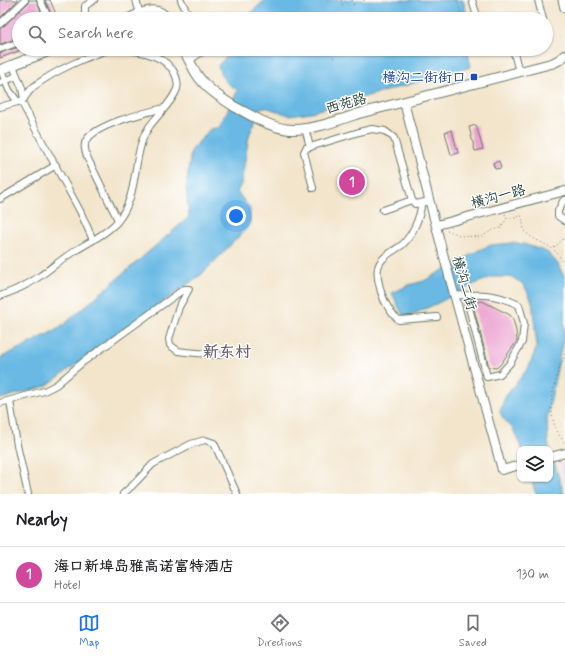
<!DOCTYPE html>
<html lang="en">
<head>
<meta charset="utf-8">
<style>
	body { margin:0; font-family:Mynerve,"LXGW WenKai TC",sans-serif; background:#f2f2f2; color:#202124 }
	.controls { position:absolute; right:12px; bottom:12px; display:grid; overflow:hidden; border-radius:8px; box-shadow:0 1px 3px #0004 }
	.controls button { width:36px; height:36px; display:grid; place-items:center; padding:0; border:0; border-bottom:1px solid #e0e0e0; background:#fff; color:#202124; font:20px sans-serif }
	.you { position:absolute; left:236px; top:216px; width:14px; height:14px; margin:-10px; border:3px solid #fff; border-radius:50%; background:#1a73e8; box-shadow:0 0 0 6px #1a73e833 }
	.badge { display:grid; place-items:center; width:26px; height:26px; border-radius:50%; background:#1a73e8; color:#fff; font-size:13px; font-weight:700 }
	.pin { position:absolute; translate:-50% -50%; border:2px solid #fff; box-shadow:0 1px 4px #0006 }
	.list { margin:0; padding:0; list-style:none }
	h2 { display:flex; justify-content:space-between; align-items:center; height:52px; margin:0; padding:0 16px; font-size:17px }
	h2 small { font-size:13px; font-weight:400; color:#757577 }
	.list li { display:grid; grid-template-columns:26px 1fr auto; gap:12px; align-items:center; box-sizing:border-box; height:56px; padding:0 16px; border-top:1px solid #e0e0e0 }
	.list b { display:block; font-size:15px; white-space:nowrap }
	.list p { margin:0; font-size:13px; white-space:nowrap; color:#757577 }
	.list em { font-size:13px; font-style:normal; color:#757577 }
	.icon { flex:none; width:22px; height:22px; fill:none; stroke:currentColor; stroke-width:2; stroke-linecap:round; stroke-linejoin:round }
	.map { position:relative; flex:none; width:565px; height:494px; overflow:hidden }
	.search { position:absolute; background:#fff; box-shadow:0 1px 3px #0004; left:12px; right:12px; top:12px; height:44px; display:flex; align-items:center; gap:10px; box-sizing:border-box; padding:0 14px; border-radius:22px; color:#757577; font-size:15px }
	.sheet { height:108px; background:#fff }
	nav { display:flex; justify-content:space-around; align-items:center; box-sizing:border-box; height:56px; border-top:1px solid #e0e0e0; background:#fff; font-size:11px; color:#757577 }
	nav a { display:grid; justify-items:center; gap:2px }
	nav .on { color:#1a73e8 }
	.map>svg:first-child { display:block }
	.built { fill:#e5d3f1 }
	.water { fill:#69b9e4; stroke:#447b8c }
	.building { fill:#eca3d0 }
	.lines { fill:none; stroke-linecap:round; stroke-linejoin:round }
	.minor-casing { stroke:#697869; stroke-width:8 }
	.tertiary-casing { stroke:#697869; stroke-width:10 }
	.secondary-casing { stroke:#697869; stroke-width:11 }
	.path { stroke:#697869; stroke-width:1; stroke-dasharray:1 3; stroke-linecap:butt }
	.minor { stroke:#fff; stroke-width:6 }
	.tertiary { stroke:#fff; stroke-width:8 }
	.secondary { stroke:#fff; stroke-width:9 }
	.transit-dot { fill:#1a4fb4; stroke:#fff; stroke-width:1.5 }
	.labels { text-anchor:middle; stroke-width:3; stroke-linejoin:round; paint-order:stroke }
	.transit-label { font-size:14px; fill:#164399; stroke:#fff; text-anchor:end }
	.street-label { font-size:14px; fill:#1f3d34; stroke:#fff }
	.quarter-label { font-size:16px; font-weight:bold; fill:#67616b; stroke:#fff }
</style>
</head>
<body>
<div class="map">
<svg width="565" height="494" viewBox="0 0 565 494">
	<rect width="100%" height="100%" fill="#fff"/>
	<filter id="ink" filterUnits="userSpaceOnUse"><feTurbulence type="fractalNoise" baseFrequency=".025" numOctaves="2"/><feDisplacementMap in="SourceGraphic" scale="8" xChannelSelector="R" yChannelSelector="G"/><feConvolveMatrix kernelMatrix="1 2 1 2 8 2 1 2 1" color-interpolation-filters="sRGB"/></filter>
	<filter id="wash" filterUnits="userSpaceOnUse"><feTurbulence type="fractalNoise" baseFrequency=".012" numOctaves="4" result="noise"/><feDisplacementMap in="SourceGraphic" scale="16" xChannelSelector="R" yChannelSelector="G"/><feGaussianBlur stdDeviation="0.9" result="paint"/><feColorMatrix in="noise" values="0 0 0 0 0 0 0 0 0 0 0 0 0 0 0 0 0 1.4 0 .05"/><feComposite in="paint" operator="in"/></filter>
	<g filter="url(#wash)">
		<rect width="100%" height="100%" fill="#f3e5cc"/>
		<polygon class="built" points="565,462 565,487 560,463"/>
		<g class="water">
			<polygon points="265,0 463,0 468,19 244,19"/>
			<path d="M234,49H467L471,67L311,112L289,115L265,107L260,108L249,136L241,184L237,192L250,208V225L202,274L46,386L0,399V358L60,328L189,217L186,188L191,151L210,129L219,127L238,90C226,83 222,80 218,65Z"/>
			<polygon points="512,243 524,244 547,252 558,264 565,279 564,334 547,419 548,443 564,494 536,494 531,479 550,479 550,449 522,449 513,429 503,418 500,412 505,397 529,367 537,346 532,301 524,285 512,277 492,277 470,286 438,303 404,318 392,293 409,285 424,281 479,250 491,245"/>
		</g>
		<g id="blocks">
			<g class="building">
				<polygon points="0,0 18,0 0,18"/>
				<polygon points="29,0 36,0 44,19 19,19 19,38 0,44 0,28 3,27 28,3"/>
				<polygon points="45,0 50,0 58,19 53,19"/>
				<polygon points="19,47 19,51 0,58 0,53"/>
				<polygon points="476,125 483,149 475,151 469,127"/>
				<polygon points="452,130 458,153 451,155 445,132"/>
				<polygon points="499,161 501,168 495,169 493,163"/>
				<polygon points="482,301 510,315 513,319 516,331 517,341 500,365 496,368 489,367 473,305 477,302"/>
			</g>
		</g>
	</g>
	<g filter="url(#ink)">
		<use href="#blocks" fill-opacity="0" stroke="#697869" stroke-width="1"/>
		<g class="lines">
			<g class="minor-casing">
				<g id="minor">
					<polyline points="40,0 49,19"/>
					<polyline points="136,0 138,7 139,14"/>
					<polyline points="181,0 190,19"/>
					<polyline points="472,0 478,19"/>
					<polyline points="538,0 543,19"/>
					<polyline points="87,19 85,14 85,6 94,0"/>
					<polyline points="0,24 25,0"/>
					<polyline points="0,49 19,42"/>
					<polyline points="513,49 519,72"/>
					<polyline points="190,60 206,49"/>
					<polyline points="1,70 9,90 18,102"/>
					<polyline points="17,76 22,88 24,99"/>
					<polyline points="0,83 17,76 13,65"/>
					<polyline points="21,101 36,130 80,211 93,240"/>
					<path d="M0,107L21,101C26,98 29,89 36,85C56,70 88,56 111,49"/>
					<polyline points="305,128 310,147 359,132 372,129 385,131 394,138 412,200 415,204 430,201"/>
					<polyline points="310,147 306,148 304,152 313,188"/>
					<polyline points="0,199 56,165"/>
					<polyline points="565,200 563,201 558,211 558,216 565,221"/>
					<path d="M421,204C421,216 412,236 402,245C394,251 380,257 378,268C376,277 379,283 381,292C384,302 391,314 399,320L437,317"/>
					<polyline points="383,210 412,200"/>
					<path d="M118,220L87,157C85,151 83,144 87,139C100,123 144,113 164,108"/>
					<path d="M455,295C466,296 476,294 486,295C498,296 509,300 519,305L524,323L522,342L510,363L500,374L487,377L466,296"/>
					<path d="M0,296C14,291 28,285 40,276C50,269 59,261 70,254C85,244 104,236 117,222C137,198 133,168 142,141C148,121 170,108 177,89C179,82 175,71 170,67C159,54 139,51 123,49"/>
					<polyline points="10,401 17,445 28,494"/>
					<polyline points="0,403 44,391 56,385 83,362 184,289 189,289 179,307 169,339 170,345 178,351 186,352 219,355"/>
					<polyline points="123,494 133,485 153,464 191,444 205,440 214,443 237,494"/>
				</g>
			</g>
			<g class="tertiary-casing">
				<g id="tertiary">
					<polyline points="404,102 445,261 502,470 520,465"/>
					<polyline points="437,225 565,191"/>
					<polyline points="550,457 565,453"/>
				</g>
			</g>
			<g class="secondary-casing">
				<g id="secondary">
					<polyline points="563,0 565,8"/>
					<path d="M128,19C140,13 158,4 167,19"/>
					<path d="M183,49C188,57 191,65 196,73C205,88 221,98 235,107C251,115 267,126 286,129C307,132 337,121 357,114L553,63L559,60L565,55"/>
					<polyline points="0,70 54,49"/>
				</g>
			</g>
			<g class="path">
				<polyline points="341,0 343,8"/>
				<polyline points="352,0 354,5"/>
				<polyline points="364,0 365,2"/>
				<polyline points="457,0 462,19"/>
				<polyline points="448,11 450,19"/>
				<polyline points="437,14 439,19"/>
				<polyline points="426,17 427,19"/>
				<polyline points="453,19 461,17"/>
				<polyline points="331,49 334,59"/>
				<polyline points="354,49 355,54"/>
				<polyline points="366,49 367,51"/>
				<polyline points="343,50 345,56"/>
				<polyline points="332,52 342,49"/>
				<path d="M505,214L507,218H516L521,215L523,221L524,231C539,246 556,242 565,267"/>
				<polyline points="447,230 462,236 481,237 493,230 501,228 507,218"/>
				<polyline points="554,248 565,237"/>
				<path d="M565,354C553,384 542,416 565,443"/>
			</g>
			<use href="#minor" class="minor"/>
			<use href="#tertiary" class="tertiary"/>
			<use href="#secondary" class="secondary"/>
		</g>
	</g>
	<rect class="transit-dot" x="470" y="73" width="8" height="8" rx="2"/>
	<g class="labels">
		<g class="transit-label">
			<text x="466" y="82">横沟二街街口</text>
		</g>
		<g class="street-label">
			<text transform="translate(346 103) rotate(-16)" y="5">西苑路</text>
			<text transform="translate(498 196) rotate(-15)" y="5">横沟一路</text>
			<text transform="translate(465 283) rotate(74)" y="5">横沟二街</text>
		</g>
		<g class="quarter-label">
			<text x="227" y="357">新东村</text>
		</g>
	</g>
</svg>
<div class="controls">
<button><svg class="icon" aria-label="layers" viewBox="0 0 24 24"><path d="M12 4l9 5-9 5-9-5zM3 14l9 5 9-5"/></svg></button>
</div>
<div class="you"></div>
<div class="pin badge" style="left:352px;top:182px;background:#d1479c">1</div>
<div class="search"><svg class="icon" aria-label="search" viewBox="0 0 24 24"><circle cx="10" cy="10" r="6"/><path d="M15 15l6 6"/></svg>Search here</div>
</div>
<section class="sheet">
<h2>Nearby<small></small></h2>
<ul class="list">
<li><span class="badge" style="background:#d1479c">1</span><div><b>海口新埠岛雅高诺富特酒店</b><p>Hotel</p></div><em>130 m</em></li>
</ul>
</section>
<nav>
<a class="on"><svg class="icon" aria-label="map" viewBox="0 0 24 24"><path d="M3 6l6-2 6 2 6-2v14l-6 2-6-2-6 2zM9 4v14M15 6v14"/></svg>Map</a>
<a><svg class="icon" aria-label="directions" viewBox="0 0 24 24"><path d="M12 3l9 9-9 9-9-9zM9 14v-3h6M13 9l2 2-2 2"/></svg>Directions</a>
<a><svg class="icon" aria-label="saved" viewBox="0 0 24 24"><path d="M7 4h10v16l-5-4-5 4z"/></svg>Saved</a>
</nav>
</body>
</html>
